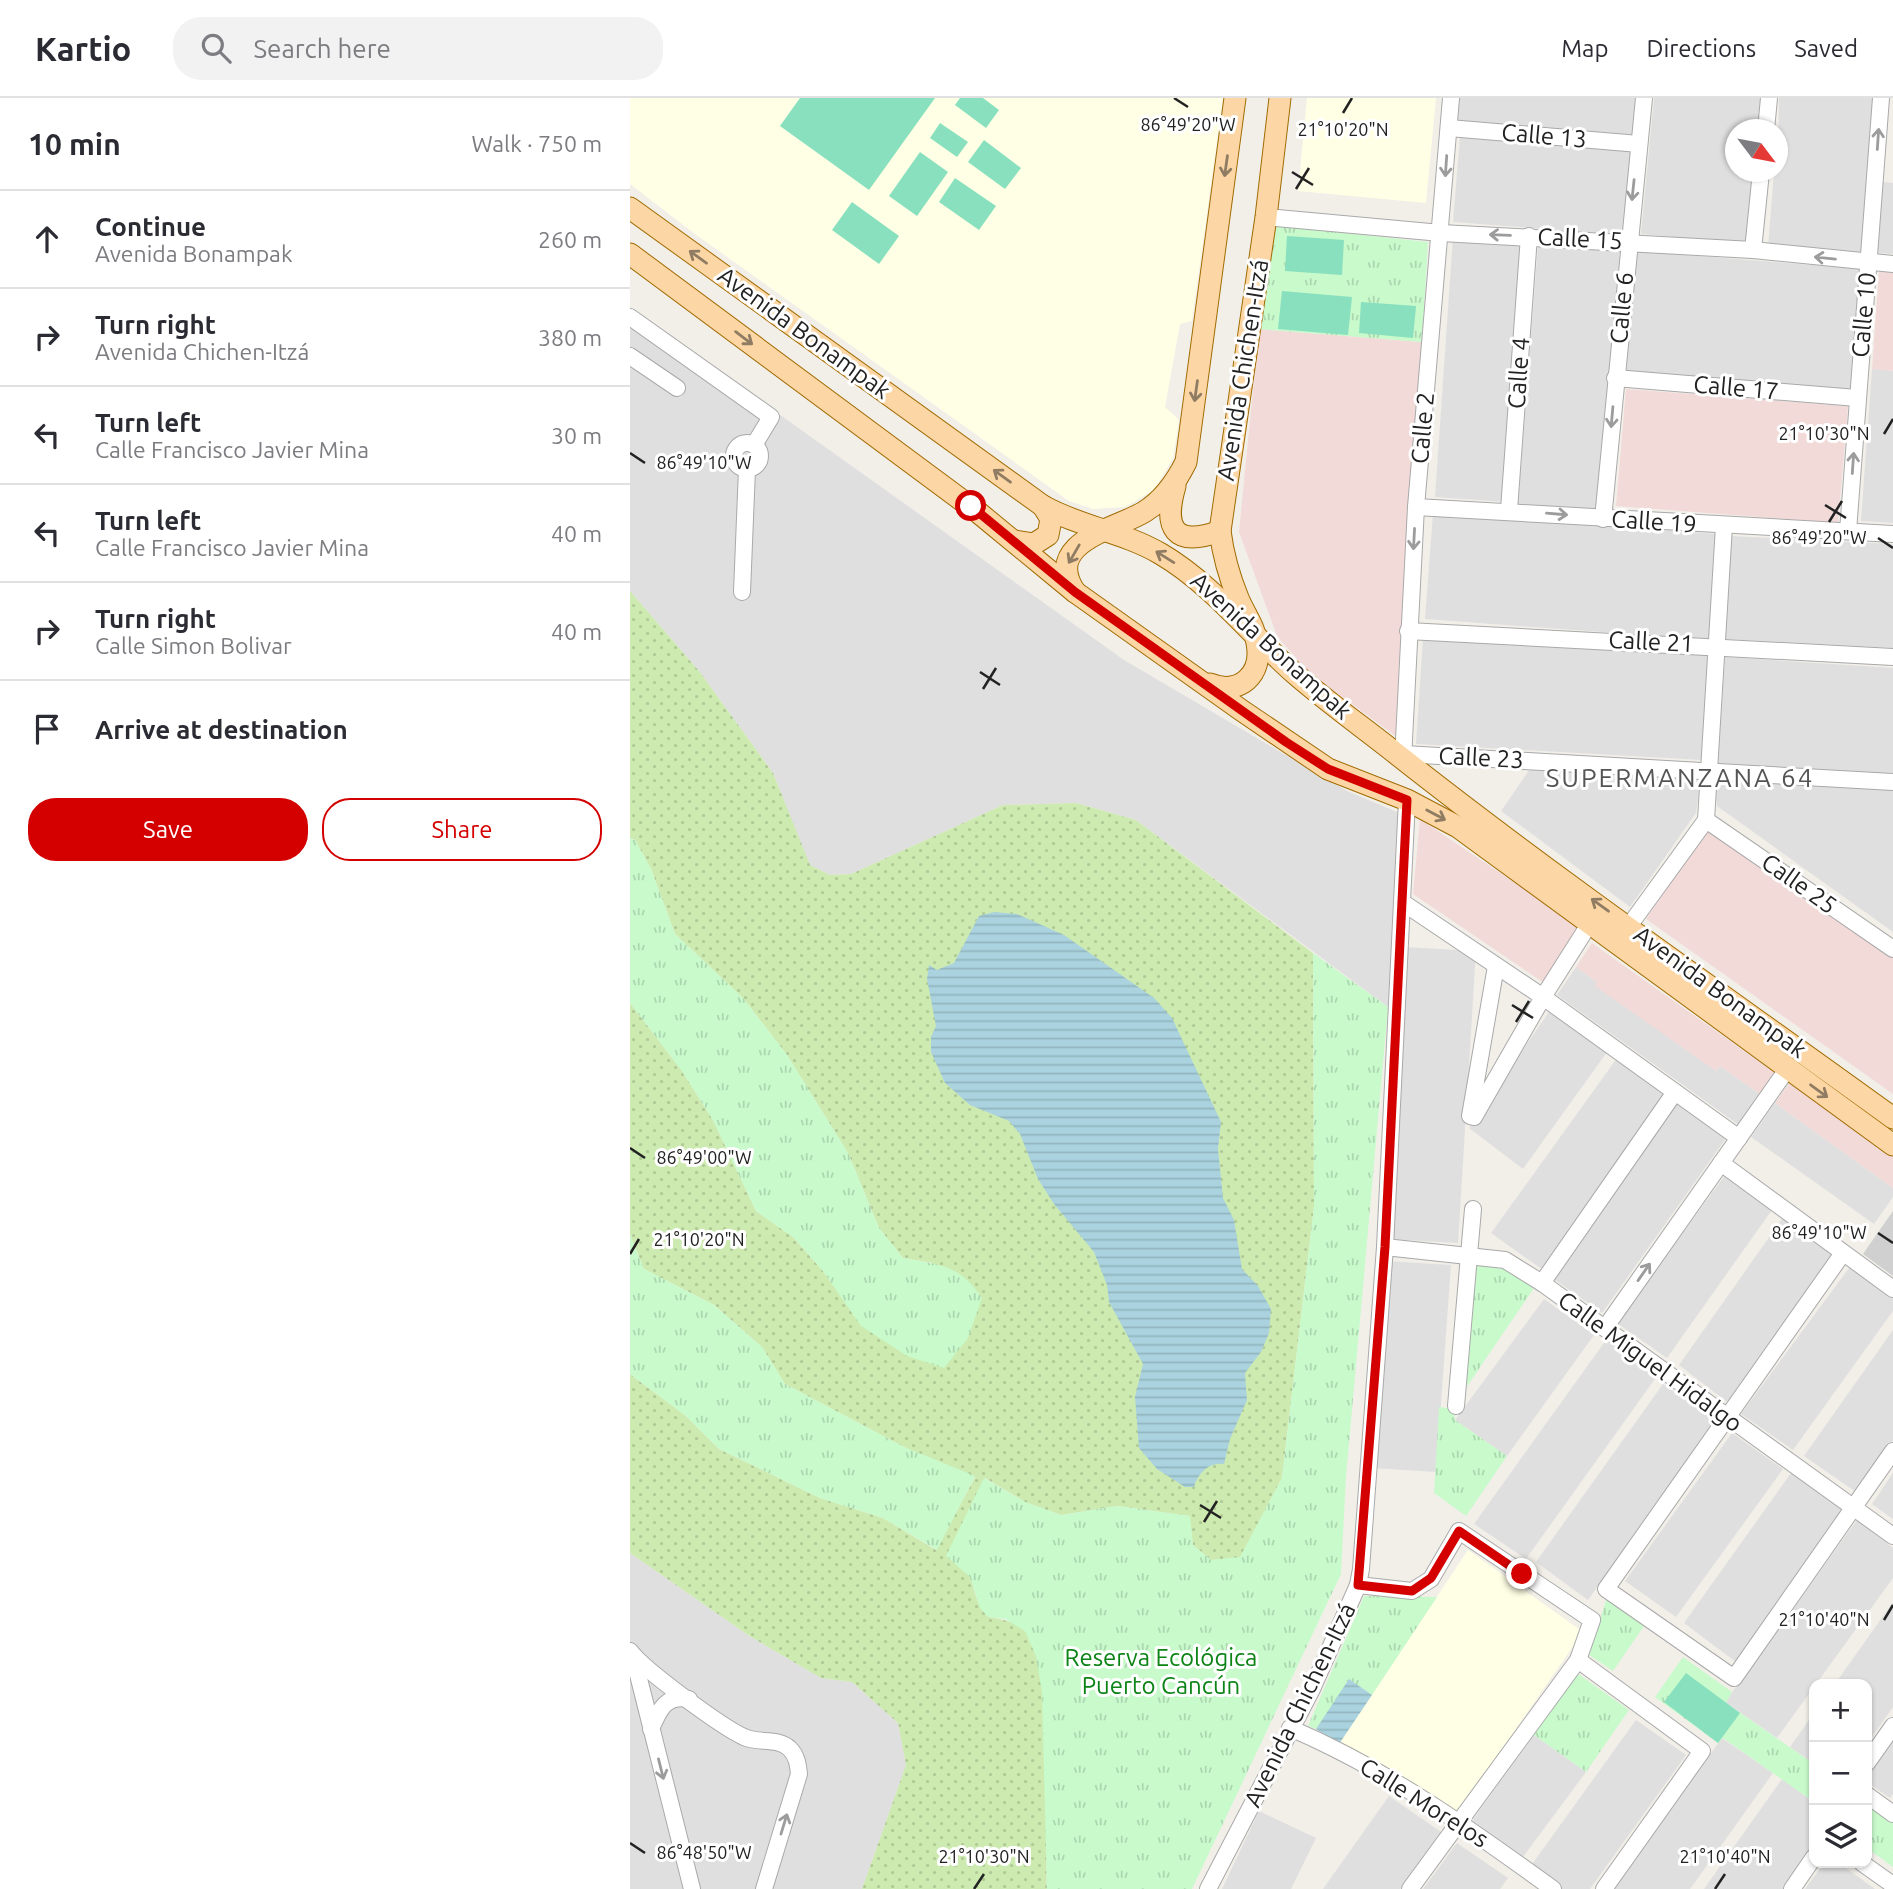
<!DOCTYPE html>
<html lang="en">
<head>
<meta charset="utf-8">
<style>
	body { margin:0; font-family:Ubuntu,sans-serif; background:#f2f2f3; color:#2b2b33 }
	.controls { position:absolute; right:21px; bottom:21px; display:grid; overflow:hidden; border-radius:14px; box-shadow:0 2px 5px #0004 }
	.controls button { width:63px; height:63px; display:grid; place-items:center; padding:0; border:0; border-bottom:2px solid #e1e1e2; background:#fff; color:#2b2b33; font:35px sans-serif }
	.compass { position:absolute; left:1095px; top:21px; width:63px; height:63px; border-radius:50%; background:#fff; box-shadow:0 2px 5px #0004; rotate:122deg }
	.stop { position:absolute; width:21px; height:21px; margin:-16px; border:5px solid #d40000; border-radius:50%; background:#fff }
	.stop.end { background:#d40000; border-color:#fff; box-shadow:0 2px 7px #0008 }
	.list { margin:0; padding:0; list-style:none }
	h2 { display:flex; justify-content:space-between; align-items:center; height:91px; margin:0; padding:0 28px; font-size:30px }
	h2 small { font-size:23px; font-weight:400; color:#7c7c81 }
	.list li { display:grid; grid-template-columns:46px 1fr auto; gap:21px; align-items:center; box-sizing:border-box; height:98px; padding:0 28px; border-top:2px solid #e1e1e2 }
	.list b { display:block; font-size:26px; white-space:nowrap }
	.list p { margin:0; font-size:23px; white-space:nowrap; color:#7c7c81 }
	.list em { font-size:23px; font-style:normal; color:#7c7c81 }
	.actions { display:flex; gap:14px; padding:21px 28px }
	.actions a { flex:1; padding:16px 0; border:2px solid #d40000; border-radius:28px; text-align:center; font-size:24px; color:#d40000 }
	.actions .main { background:#d40000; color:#fff }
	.icon { flex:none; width:38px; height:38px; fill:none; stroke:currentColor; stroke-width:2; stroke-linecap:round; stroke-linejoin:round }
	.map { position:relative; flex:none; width:1263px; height:1791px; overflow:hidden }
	header { display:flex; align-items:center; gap:42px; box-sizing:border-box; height:98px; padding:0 35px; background:#fff; border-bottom:2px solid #e1e1e2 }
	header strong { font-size:33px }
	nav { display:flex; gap:38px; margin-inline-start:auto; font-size:24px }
	.search { width:490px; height:63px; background:#f2f2f3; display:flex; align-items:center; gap:18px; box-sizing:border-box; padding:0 24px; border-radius:28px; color:#7c7c81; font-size:26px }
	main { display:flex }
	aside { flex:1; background:#fff }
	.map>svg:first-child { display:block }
	.residential { fill:#e0dfdf }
	.commercial { fill:#f2dad9 }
	.education { fill:#ffffe5 }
	.religious { fill:#d0d0d0 }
	.grass { fill:url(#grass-dots) }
	.park { fill:url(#park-tufts) }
	.pitch { fill:#88e0be }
	.water { fill:url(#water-rules) }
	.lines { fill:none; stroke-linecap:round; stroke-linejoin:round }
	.minor-casing { stroke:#a9a9a9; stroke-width:18 }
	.major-casing { stroke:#a06b00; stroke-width:23 }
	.minor { stroke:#fff; stroke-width:16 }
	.major { stroke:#fcd6a4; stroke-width:21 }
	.oneway { stroke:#9c9c9c }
	.oneway2 { stroke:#8f7c63 }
	.route { stroke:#d40000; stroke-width:9 }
	.ticks { fill:none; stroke:#222; stroke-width:2.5 }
	.labels { text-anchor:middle; stroke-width:6; stroke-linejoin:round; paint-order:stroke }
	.street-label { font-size:24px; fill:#222; stroke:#fff }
	.park-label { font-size:24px; fill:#0c8416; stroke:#fff }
	.neighbourhood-label { font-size:26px; letter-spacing:2px; fill:#555; stroke:#fff }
	.ticks-label { font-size:18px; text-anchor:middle; fill:#222; stroke:#fff; stroke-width:6; stroke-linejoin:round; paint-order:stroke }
</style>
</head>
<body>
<header>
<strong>Kartio</strong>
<div class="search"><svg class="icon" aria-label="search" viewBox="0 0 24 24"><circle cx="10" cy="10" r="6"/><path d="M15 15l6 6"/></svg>Search here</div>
<nav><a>Map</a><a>Directions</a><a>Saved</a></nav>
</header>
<main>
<aside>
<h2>10 min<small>Walk · 750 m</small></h2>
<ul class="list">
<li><svg class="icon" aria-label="ahead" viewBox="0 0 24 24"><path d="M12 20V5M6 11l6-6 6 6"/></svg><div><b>Continue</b><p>Avenida Bonampak</p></div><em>260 m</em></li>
<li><svg class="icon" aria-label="right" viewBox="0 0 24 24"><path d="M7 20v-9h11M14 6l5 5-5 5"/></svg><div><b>Turn right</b><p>Avenida Chichen-Itzá</p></div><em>380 m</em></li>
<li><svg class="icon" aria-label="left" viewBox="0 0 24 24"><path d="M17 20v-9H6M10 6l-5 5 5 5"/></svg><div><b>Turn left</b><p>Calle Francisco Javier Mina</p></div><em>30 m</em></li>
<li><svg class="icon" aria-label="left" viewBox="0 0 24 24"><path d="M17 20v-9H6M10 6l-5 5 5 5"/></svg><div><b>Turn left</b><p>Calle Francisco Javier Mina</p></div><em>40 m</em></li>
<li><svg class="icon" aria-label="right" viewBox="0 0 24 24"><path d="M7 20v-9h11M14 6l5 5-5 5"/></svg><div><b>Turn right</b><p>Calle Simon Bolivar</p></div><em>40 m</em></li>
<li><svg class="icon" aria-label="arrive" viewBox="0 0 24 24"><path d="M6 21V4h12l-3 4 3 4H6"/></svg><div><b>Arrive at destination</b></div></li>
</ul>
<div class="actions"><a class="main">Save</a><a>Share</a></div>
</aside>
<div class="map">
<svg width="1263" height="1791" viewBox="0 0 1263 1791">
	<defs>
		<pattern id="grass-dots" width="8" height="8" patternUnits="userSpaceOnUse" patternTransform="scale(1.75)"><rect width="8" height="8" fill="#cdebb0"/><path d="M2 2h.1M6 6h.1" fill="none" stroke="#b0c997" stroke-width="1.8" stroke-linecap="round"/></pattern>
		<pattern id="park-tufts" width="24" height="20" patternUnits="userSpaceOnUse" patternTransform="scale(1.75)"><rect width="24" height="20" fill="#c8facc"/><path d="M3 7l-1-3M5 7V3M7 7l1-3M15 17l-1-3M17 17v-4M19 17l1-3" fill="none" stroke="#acd6af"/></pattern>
		<pattern id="water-rules" width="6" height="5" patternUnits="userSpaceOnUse" patternTransform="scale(1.75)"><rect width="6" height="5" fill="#aad3df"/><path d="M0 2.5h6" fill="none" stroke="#92b5bf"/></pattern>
	</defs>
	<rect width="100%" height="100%" fill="#f2efe9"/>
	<g class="residential">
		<polygon points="829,0 1006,0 1003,37 827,23"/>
		<polygon points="1024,0 1134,0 1131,31 1106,32 1106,74 1127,74 1120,146 1011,136"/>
		<polygon points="1149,0 1244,0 1233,156 1138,150 1144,74 1148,74"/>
		<polygon points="830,39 1000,52 994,137 823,124"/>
		<polygon points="1253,84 1263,85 1263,156 1246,155"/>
		<polygon points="823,139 894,144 876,404 805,399"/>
		<polygon points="908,147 990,153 970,412 888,406"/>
		<polygon points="1006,153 1232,171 1222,291 996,274"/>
		<polygon points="0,210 494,562 717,693 772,716 758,909 506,722 446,705 373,707 221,776 200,777 179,767 143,675 69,573 0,493"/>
		<polygon points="1242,271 1263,273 1263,425 1231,423"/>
		<polygon points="803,415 1088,436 1080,542 795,521"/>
		<polygon points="1102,438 1263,446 1263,550 1095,541"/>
		<polygon points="793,540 1079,557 1072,662 786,646"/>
		<polygon points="1095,559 1263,570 1263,677 1088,665"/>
		<polygon points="902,668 1071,677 1066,715 1000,809 871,713"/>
		<polygon points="1085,680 1263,690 1263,834 1087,708"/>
		<polygon points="774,849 846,853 828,1145 757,1141"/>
		<polygon points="946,869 967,884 966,887 1086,973 1090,968 1130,996 1109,1027 927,897"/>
		<polygon points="923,908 980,950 893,1071 839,1030"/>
		<polygon points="990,956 1043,995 913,1172 861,1135"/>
		<polygon points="1049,1000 1099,1036 972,1215 921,1179"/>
		<polygon points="1145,1005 1263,1090 1263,1099 1244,1126 1121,1039"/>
		<polygon points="1096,1076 1144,1109 1037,1260 987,1225"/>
		<polygon points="1154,1118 1203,1155 1097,1304 1049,1267"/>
		<polygon points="756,1163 821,1167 806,1374 743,1370"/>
		<polygon points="1222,1166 1263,1198 1263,1213 1163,1352 1111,1316"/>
		<polygon points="914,1201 964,1237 877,1358 825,1322"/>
		<polygon points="1263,1232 1263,1342 1226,1394 1174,1358"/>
		<polygon points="976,1242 1027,1278 896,1461 844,1426"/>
		<polygon points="1033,1286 1085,1323 958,1502 906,1464"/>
		<polygon points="1102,1335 1153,1371 1046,1519 995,1483"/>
		<polygon points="1161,1375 1215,1414 1106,1564 1054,1525"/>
		<polygon points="1263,1375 1263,1421 1242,1406"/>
		<polygon points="1227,1422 1263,1450 1263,1480 1147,1640 1095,1604"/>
		<polygon points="0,1455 121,1539 191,1580 222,1584 268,1625 276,1667 232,1791 0,1791"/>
		<polygon points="1263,1504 1263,1609 1237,1646 1237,1586 1205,1586"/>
		<polygon points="1184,1615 1184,1666 1160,1649"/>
		<polygon points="1006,1622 1056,1657 960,1791 932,1791 900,1769"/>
		<polygon points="904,1637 956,1674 890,1763 839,1727"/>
		<polygon points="1092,1640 1143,1675 1060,1791 983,1791"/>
		<polygon points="1263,1641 1263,1696 1260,1700 1237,1684 1237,1677"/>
		<polygon points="1152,1681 1184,1704 1184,1748 1154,1791 1074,1791"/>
		<polygon points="759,1698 811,1734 770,1791 693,1791"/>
		<polygon points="629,1713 686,1740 661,1791 592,1791"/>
		<polygon points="827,1745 878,1780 870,1791 793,1791"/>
		<polygon points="1194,1765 1209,1765 1245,1791 1175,1791"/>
	</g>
	<g class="commercial">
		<polygon points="1249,173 1263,174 1263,273 1242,271"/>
		<polygon points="629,231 792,244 771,545 768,640 677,573 647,538 609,434"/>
		<polygon points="996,291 1218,308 1208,425 986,408"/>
		<polygon points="790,721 952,830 914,885 783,796"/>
		<polygon points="1079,730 1263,857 1263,996 1016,821"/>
		<polygon points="962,845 1145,975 1130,996 1090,968 1086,973 965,888 967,884 946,869"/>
		<polygon points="1160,984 1263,1058 1263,1090 1145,1005"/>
	</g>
	<g class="education">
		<polygon points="0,0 593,0 562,223 550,226 535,309 549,322 543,360 524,392 495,409 463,411 439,403 65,136 0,86"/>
		<polygon points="677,0 806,0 796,105 668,93"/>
		<polygon points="838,1452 953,1534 821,1724 709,1646"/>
	</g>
	<polygon class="religious" points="1263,1113 1263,1178 1233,1156"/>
	<path class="grass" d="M0,493L69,573L143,675L180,767L200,777L221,776L373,707L446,705L506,722L683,855L684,1109L652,1380L610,1460L581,1462L563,1447L559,1418L488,1408L431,1417L395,1404L355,1380C348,1423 326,1483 358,1519C373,1521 391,1525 400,1539C422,1577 415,1739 417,1791H232L276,1667L268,1625L222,1584L191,1580L121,1539L0,1455V1276L56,1318L89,1351L190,1400L253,1420L306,1452L345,1379L274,1349L155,1286L132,1249L84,1207L14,1171L0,1137V905L52,973L83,1022L126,1113L163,1139L193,1173L232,1228L303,1165L273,1160L249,1130L218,1055L157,957L113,900L45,836L21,771L5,742L0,740Z"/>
	<g class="park">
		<polygon points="641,127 798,144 792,244 629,231"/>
		<path d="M0,740L5,742L21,771L45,836L113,900L157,957L218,1055L249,1130L273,1160C311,1167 330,1167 352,1200L338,1240L314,1270L277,1258L231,1228L193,1173L163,1139L126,1113L83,1022L52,973L0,905Z"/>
		<polygon points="683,855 758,909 716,1379 711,1476 562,1791 417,1791 412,1594 406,1558 395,1533 375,1521 358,1519 350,1510 340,1479 316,1458 354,1380 395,1404 431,1417 487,1408 560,1418 563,1447 581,1462 610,1459 652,1380 684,1109"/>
		<polygon points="0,1137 14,1171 84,1207 132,1249 155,1286 274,1349 345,1378 307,1452 253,1420 190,1400 89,1351 56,1318 0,1276"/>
		<polygon points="844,1167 873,1171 904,1190 829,1300"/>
		<polygon points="809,1309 824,1311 825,1322 877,1358 836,1418 804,1395"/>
		<polygon points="734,1498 807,1499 742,1597 719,1582 686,1631 678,1628"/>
		<polygon points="976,1502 1014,1528 983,1573 959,1557"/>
		<polygon points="1053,1559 1102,1594 1096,1605 1184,1666 1184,1704 1093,1640 1088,1645 1025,1599"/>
		<polygon points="947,1575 999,1612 956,1674 904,1637"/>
		<polygon points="1237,1702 1263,1721 1263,1769 1237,1750"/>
	</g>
	<g class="pitch">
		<polygon points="170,0 305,0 239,92 150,28"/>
		<polygon points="330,0 353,0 369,12 356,30 325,7"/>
		<polygon points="310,25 338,44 327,59 300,40"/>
		<polygon points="354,42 391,70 375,91 338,64"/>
		<polygon points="290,54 318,74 287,118 259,98"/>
		<polygon points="325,80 366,108 349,132 309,104"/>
		<polygon points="222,104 269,138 249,166 202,132"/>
		<polygon points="657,138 714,142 712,177 655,173"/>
		<polygon points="652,193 722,199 718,237 648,231"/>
		<polygon points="731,204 786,208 783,240 729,235"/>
		<polygon points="1056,1575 1110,1615 1088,1645 1034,1604"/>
	</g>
	<g class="water">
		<path d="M364,814L387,816L434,837L524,900L542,920L591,1024L588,1051L593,1100L604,1122L612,1171L628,1188L641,1211L639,1235L631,1254L615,1275L617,1302L600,1341L594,1366C579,1364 568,1375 564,1389H555L527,1371L509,1350L505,1299L513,1266L479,1204L477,1187L464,1154L424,1106L408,1081L390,1036L379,1023L340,1007L315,985L301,954V939L306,928L297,881L299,867L307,872L324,865L349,818Z"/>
		<polygon points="719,1581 742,1597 709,1646 686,1631"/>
	</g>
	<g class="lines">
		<g class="minor-casing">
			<g id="minor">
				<polyline points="819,30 1009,46"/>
				<polyline points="1136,32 1139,0"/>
				<polyline points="636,119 811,135 1123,152 1263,166"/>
				<polyline points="1123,152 1131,74"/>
				<polyline points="0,219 141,319 124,347"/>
				<polyline points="0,258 47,290"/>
				<polyline points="985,280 1227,300"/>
				<circle cx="117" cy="358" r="13"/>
				<polyline points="786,409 1263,436"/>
				<polyline points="879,412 899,138"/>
				<polyline points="973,421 1014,0"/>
				<polyline points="1218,433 1251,0"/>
				<polyline points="112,494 117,371"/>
				<polyline points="778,533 1263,559"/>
				<polyline points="774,656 1263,684"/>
				<polyline points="773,661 786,409 821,0"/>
				<polyline points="1076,722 1263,851"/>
				<polyline points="772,804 913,899 1109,1040"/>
				<polyline points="999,828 1076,722 1094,428"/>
				<polyline points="866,868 840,1018 844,1019 913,899 960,825"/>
				<polyline points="1091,1065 1263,1191"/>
				<polyline points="755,1149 875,1162 912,1185 1263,1438"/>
				<polyline points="1213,1155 976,1491 1104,1580 1263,1353"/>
				<polyline points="912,1185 1045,994"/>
				<polyline points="975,1230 1158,970"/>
				<polyline points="826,1308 843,1111"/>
				<polyline points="728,1487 782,1493 801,1481 829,1433 962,1522 948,1562 780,1791"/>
				<path d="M0,1553C14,1572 92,1629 114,1639C128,1646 148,1639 160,1651C167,1658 168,1667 169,1676L134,1791"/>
				<polyline points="3,1557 62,1791"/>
				<polyline points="948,1562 1072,1653 974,1791"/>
				<path d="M660,1630C756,1671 839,1730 923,1791"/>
				<path d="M21,1631C29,1612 36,1596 59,1601"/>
				<polyline points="1237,1665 1263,1628"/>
				<polyline points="1237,1697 1263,1716"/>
				<polyline points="1232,1765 1263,1787"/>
				<polyline points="578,1791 682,1591 728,1487 731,1471 755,1149 777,702"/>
				<polyline points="1162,1791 1184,1759"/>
			</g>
		</g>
		<g class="major-casing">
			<g id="major">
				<path d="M0,110L413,408C450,429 494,434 531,456C582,486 620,536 664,575C696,603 731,628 764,654C926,782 1096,899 1263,1020"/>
				<polyline points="0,156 349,415 445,494 611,612 698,671 777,702 828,729 1263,1047"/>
				<path d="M545,388C533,430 544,450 590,433"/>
				<polyline points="385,443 404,446 418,437 421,421 413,408"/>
				<path d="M445,494C412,444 486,431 514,414C534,402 546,384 556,364L605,0"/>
				<path d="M580,586C610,598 633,576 627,545C625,529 614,515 608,500C599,478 593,456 590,433L636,119L650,0"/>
			</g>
		</g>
		<use href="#minor" class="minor"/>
		<use href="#major" class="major"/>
	</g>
	<defs><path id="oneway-shaft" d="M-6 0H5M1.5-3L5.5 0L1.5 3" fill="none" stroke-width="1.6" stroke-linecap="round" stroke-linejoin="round" transform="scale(1.75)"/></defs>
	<g class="oneway">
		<use href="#oneway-shaft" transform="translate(1248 41) rotate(-86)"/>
		<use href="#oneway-shaft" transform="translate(816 68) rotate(94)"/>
		<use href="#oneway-shaft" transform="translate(1003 92) rotate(96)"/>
		<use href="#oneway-shaft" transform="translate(870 137) rotate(-178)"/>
		<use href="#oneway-shaft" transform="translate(1195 160) rotate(-174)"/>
		<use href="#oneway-shaft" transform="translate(982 319) rotate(95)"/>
		<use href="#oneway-shaft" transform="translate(1223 365) rotate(-86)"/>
		<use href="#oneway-shaft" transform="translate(927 416) rotate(5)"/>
		<use href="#oneway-shaft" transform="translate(784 441) rotate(93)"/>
		<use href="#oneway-shaft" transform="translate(1014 1174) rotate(-55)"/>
		<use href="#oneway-shaft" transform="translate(31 1671) rotate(76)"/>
		<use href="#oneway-shaft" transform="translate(154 1726) rotate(-73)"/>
	</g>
	<g class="oneway2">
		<use href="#oneway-shaft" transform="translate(596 68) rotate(98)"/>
		<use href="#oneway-shaft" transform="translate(68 159) rotate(-144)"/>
		<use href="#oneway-shaft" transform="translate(114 240) rotate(37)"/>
		<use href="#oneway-shaft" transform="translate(566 293) rotate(98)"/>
		<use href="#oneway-shaft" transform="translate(372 378) rotate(-144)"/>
		<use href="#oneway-shaft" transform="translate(444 456) rotate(120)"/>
		<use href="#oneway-shaft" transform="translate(535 459) rotate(-148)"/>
		<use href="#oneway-shaft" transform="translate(806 717) rotate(28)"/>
		<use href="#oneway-shaft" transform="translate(970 807) rotate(-144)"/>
		<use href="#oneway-shaft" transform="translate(1189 993) rotate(36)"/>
	</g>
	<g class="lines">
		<polyline class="route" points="341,408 445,494 656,644 698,671 777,702 755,1149 728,1487 782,1493 801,1480 829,1433 892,1476"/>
	</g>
	<path class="ticks" d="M544,0L558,9M713,15L722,0M662,74L683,87M666,91L679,70M1254,336L1263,321M0,355L15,365M1195,407L1216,420M1199,424L1212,403M1248,440L1263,450M350,574L370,587M353,591L366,570M882,907L903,920M886,924L899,903M0,1050L15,1060M1248,1135L1263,1145M0,1156L9,1141M570,1407L591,1420M574,1424L587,1403M1254,1522L1263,1507M0,1745L15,1755M344,1791L354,1776M1085,1791L1095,1776"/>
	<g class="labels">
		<g class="street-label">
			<text transform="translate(914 38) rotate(5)" y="8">Calle 13</text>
			<text transform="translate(950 141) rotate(3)" y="8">Calle 15</text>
			<text transform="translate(992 210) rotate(-85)" y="8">Calle 6</text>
			<text transform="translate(1234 217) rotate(-85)" y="8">Calle 10</text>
			<text transform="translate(174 235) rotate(36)" y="8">Avenida Bonampak</text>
			<text transform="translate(613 272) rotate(-81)" y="8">Avenida Chichen-Itzá</text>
			<text transform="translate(889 275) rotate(-86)" y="8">Calle 4</text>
			<text transform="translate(1106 290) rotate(5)" y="8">Calle 17</text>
			<text transform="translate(793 330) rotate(-85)" y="8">Calle 2</text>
			<text transform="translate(1024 424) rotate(4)" y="8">Calle 19</text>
			<text transform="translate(1021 544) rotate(3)" y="8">Calle 21</text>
			<text transform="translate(641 548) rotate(42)" y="8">Avenida Bonampak</text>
			<text transform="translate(851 660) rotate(3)" y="8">Calle 23</text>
			<text transform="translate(1169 786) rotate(35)" y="8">Calle 25</text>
			<text transform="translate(1090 894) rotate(36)" y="8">Avenida Bonampak</text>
			<text transform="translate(1020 1264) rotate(36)" y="8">Calle Miguel Hidalgo</text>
			<text transform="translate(670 1607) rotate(-64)" y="8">Avenida Chichen-Itzá</text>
			<text transform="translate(794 1705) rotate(32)" y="8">Calle Morelos</text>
		</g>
		<g class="park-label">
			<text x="531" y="1568">Reserva Ecológica<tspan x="531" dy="28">Puerto Cancún</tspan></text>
		</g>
		<g class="neighbourhood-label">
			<text x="1050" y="689">SUPERMANZANA 64</text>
		</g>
	</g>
	<g class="ticks-label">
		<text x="558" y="33">86°49'20"W</text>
		<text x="713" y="38">21°10'20"N</text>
		<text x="1194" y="342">21°10'30"N</text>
		<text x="74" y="371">86°49'10"W</text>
		<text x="1189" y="446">86°49'20"W</text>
		<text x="74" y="1066">86°49'00"W</text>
		<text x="1189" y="1141">86°49'10"W</text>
		<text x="69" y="1148">21°10'20"N</text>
		<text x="1194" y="1528">21°10'40"N</text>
		<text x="74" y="1761">86°48'50"W</text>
		<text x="354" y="1765">21°10'30"N</text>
		<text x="1095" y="1765">21°10'40"N</text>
	</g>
</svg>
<div class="controls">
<button>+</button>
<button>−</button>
<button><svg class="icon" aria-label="layers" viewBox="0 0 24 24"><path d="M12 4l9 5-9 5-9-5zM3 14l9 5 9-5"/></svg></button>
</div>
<svg class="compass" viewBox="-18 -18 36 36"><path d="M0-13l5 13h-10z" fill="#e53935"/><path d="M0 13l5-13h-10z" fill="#7c7c81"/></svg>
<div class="stop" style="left:341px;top:408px"></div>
<div class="stop end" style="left:892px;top:1476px"></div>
</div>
</main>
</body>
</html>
